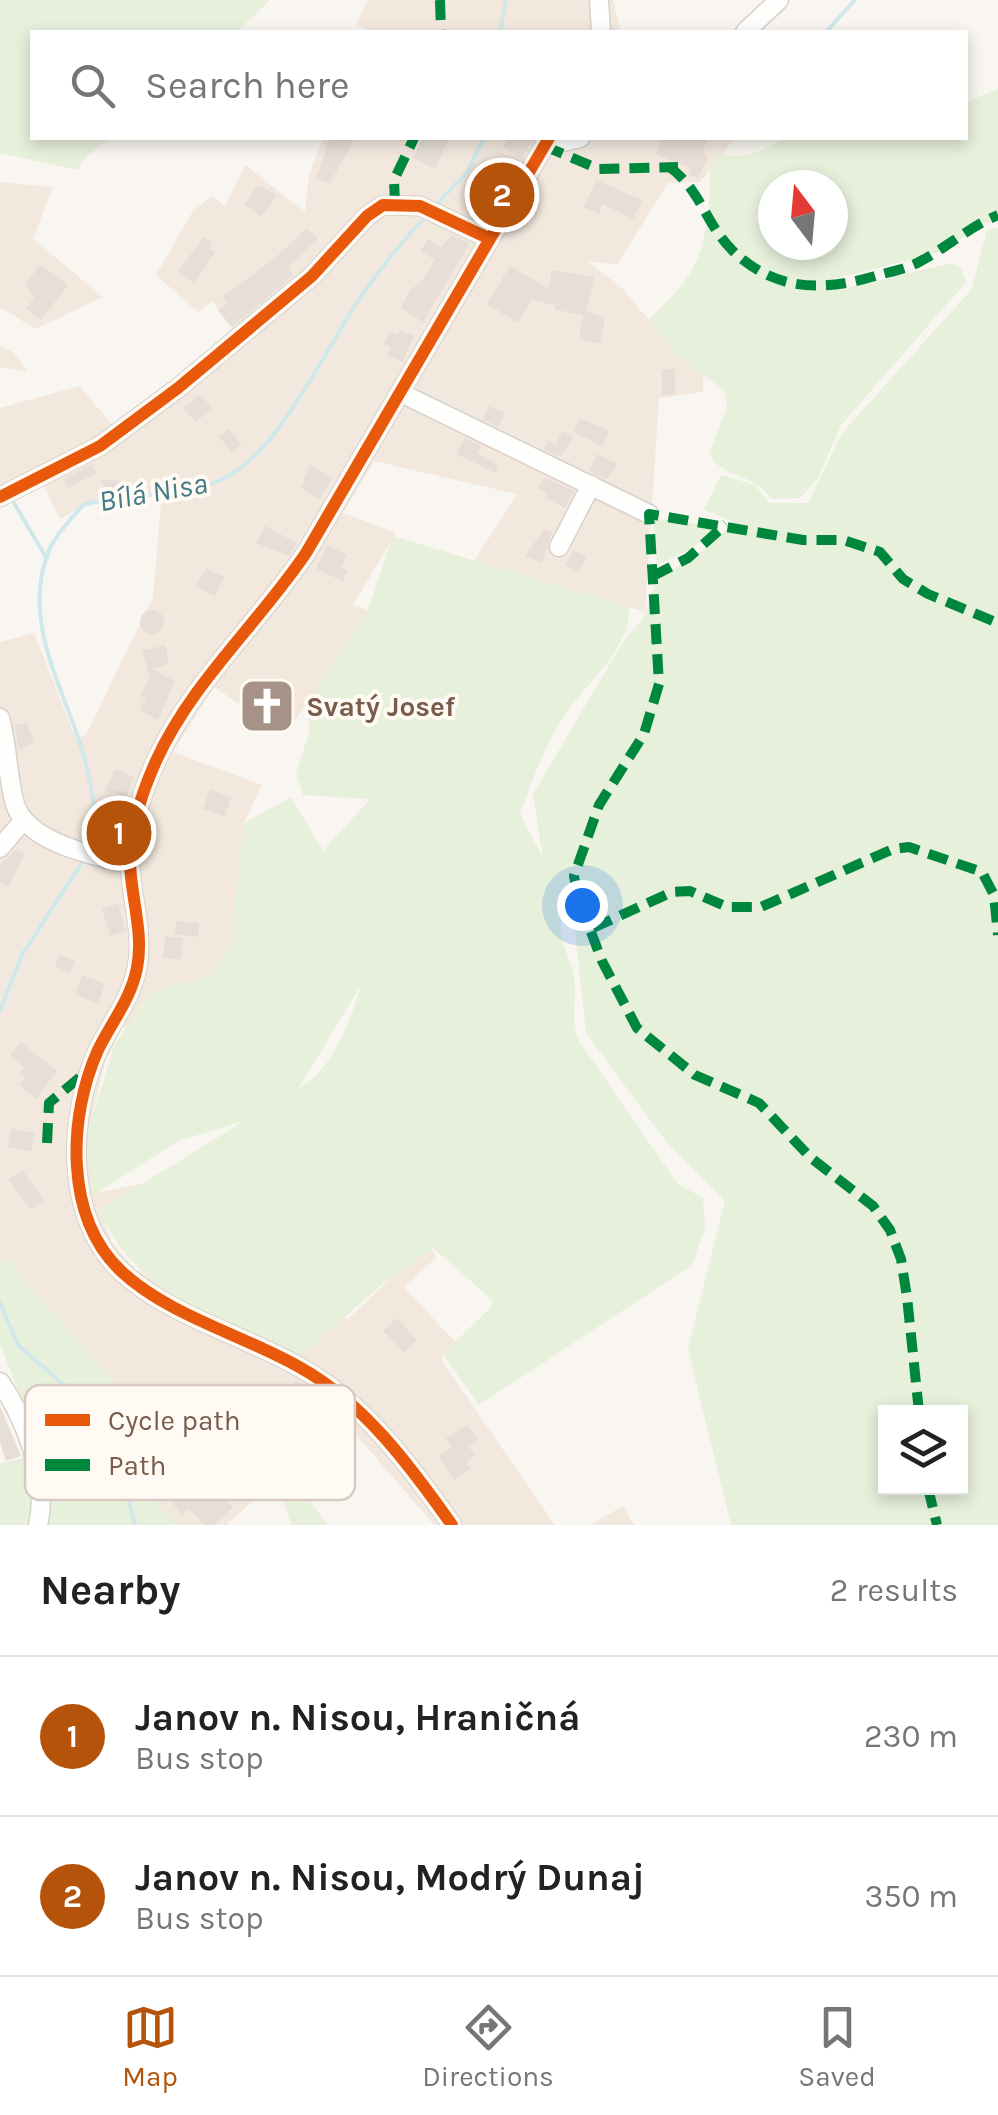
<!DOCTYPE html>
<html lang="en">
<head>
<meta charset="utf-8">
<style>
	body { margin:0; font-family:Karla,sans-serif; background:#f2f2f2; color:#222 }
	.controls { position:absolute; right:30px; bottom:30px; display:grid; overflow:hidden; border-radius:0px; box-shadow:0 5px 15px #0003 }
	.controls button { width:90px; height:90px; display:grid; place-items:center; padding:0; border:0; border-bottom:2px solid #e0e0e0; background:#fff; color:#222; font:50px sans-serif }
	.compass { position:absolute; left:758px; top:170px; width:90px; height:90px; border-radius:50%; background:#fff; box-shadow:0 5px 15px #0003; rotate:344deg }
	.you { position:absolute; left:582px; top:905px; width:35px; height:35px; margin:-25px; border:8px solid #fff; border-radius:50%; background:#1a73e8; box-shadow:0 0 0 15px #1a73e833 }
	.badge { display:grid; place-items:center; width:65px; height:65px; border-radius:50%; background:#b45309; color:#fff; font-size:32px; font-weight:700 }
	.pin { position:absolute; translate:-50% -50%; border:5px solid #fff; box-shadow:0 2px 10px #0006 }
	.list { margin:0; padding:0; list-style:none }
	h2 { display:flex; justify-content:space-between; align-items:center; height:130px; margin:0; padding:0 40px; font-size:42px }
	h2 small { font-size:32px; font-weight:400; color:#767676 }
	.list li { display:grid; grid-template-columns:65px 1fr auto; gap:30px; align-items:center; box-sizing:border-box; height:160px; padding:0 40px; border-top:2px solid #e0e0e0 }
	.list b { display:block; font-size:38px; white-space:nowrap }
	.list p { margin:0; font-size:32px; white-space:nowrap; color:#767676 }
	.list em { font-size:32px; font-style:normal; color:#767676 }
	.icon { flex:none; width:55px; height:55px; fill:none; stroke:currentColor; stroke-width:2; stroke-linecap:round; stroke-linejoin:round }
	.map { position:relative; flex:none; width:998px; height:1525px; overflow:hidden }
	.search { position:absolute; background:#fff; box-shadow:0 5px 15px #0003; left:30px; right:30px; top:30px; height:110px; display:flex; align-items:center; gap:25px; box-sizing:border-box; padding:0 35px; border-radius:0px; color:#767676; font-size:38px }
	.sheet { height:450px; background:#fff }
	nav { display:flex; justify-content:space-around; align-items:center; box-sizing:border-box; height:140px; border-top:2px solid #e0e0e0; background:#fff; font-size:28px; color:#767676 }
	nav a { display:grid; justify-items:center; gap:5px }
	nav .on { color:#b45309 }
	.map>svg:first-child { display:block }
	.residential { fill:#f2e8de }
	.green { fill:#e7f0db; fill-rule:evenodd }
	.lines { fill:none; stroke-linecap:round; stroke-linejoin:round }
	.stream { stroke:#d0e8ea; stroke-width:4 }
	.building { fill:#e6ded7 }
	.minor-casing { stroke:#d7d1cb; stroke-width:21 }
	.minor { stroke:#fefefd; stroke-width:18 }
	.quiet { stroke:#00873e; stroke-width:10; stroke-dasharray:20 10; stroke-linecap:butt }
	.cycleway-casing { stroke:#fffaf3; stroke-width:19 }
	.cycleway { stroke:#e8590c; stroke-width:12 }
	.labels { text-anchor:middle; stroke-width:8; stroke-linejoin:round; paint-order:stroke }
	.poi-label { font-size:28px; font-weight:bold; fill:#7a5c4d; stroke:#fffaf3; text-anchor:start }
	.water-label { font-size:30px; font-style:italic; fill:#437c86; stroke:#fffaf3 }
	.key { fill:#fffaf3; stroke:#d7cbc1; stroke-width:2.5 }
	.key-label { font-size:28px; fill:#7a5c4d }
</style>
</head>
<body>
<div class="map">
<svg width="998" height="1525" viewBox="0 0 998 1525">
	<rect width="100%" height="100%" fill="#f9f5f0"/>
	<g class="residential">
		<polygon points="368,0 613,0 621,32 372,32 356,24"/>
		<polygon points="323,138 735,138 700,182 668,183 617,265 588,261 622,288 668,343 703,372 703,392 659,398 645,612 474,561 517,494 374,461 343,513 396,533 353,605 368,610 366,616 310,702 283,733 214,687 173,752 262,785 244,823 231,943 209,976 149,993 129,1027 122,1028 105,1062 94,1110 95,1193 146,1183 100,1210 112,1243 136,1270 348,1319 408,1262 432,1251 437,1257 404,1287 456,1343 443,1353 442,1361 555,1525 434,1525 344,1421 226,1525 176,1525 142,1486 138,1411 6,1260 0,1262 0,642 34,633 76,739 86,735 153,597 161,503 158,491 92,501 60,519 43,484 118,441 240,347 238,337 212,301 198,312 156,275 193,211 212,196 225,206 245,165 305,212 309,175"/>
		<polygon points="0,182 53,187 33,239 103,297 35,329 0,307"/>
		<polygon points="0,345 14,353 28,372 0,367"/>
		<polygon points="80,386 117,431 0,497 0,408"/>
		<polygon points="623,1506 634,1525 590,1525"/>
	</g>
	<g class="green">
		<polygon points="0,0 270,0 237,32 32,32 32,138 111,138 87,156 77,170 0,153"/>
		<path d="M998,89V220L983,224L940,252L833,279L848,288L951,263L960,266L966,282L841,425L818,478L800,498L772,499C749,469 723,481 709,453L727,408L725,391L674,353L649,319C689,283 703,262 709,206C712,185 705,171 718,153C745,160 761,152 784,138H966V102ZM773,185H833V245H773Z"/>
		<path d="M998,228V1525H731L688,1349L725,1201L667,1143L586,1033L574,922L565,905C551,943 574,953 575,987C576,1011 570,1016 579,1041L677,1183L703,1198L705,1228L692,1265L479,1405L443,1354L492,1306V1300L432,1247V1251C390,1270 340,1325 300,1355C223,1320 132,1294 100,1210L244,1121L178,1141L92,1196L88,1132L114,1046L149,993L209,976L231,942L244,823L291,797L323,851L370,799L303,795L296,773L310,730L305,703L310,701L366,616L393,536L629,607C631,649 588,681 566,713C545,744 533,779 520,814L543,858L533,794L623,642L644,617L657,577L693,559L735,522L704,510L721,475L755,485L769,503H808L842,433L972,289L987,230ZM361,985C351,1020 332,1071 298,1089ZM886,1412H960V1488H886Z"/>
		<polygon points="660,519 715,526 716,529 689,550 657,565 653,521"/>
		<polygon points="6,1259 139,1411 142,1486 176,1525 0,1525 0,1464 37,1454 35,1433 0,1344 0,1263"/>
		<polygon points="307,1498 328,1525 292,1525 283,1502"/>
	</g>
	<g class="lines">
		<g class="stream">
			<polyline points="500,32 506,0"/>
			<polyline points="826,32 855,0"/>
			<polyline points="435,206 467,172 484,138"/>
			<polyline points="11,498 47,559"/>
			<path d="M89,849C99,825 95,809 90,783C77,704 15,629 50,548C57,533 72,518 83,505C130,491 181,500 225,478C281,450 327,345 362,295C381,268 403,241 425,217"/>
			<polyline points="0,1011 22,955 85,858"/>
			<polyline points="0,1303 18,1345 88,1406 114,1441 135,1525"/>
		</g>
	</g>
	<g class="building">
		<polygon points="330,138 355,138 330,183 316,178"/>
		<polygon points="423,138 449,138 435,169 413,158"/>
		<polygon points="508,138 534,138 522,159 503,147"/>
		<polygon points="661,138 708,138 702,153 708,156 698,178 688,174 691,168 656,154"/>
		<polygon points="596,180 642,200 633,219 603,204 599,214 584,207"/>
		<polygon points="258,185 277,195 261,217 244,204"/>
		<polygon points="307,228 318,239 289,267 293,276 232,327 218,311 228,303 222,297 274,259"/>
		<polygon points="451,235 470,243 423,322 401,308 410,290 421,282 435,260 420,251 428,239 441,247"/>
		<polygon points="204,237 213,242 209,248 215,252 194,283 177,272"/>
		<polygon points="40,265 68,285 41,320 26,309 34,298 25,285"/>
		<polygon points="510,266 548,288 552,270 594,277 586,311 605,318 600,343 579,339 583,316 554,309 555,305 532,300 518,323 487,304"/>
		<polygon points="399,331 414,336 403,362 387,355 390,347 384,344 389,332 397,335"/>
		<polygon points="675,369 675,394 662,395 662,370"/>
		<polygon points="200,394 212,408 196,422 183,408"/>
		<polygon points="489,406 505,413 498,427 483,419"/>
		<polygon points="580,418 609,431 602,446 574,432"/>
		<polygon points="228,429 242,444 232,452 219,437"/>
		<polygon points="562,431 574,437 560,457 544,449 548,440 556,444"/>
		<polygon points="465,438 481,446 478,453 499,466 495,473 456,454"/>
		<polygon points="597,454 618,464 606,479 589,471"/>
		<polygon points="92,464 96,473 68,488 63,479"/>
		<polygon points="310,464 332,479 319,500 301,488"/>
		<polygon points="544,477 574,491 565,508 545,498 548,493 538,488"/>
		<polygon points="101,479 129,482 109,494"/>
		<polygon points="265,526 297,543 289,556 256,543"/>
		<polygon points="544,529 552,533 542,563 525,556"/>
		<polygon points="327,545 347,555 341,568 348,571 343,581 316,569"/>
		<polygon points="573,550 586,557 579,572 566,565"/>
		<polygon points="206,568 224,577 215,596 196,587"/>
		<circle cx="152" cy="622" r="12"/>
		<polygon points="165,645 169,663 153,669 175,681 158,720 140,710 146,699 140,696 150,677 142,651"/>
		<polygon points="262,691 280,703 282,718 273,721 252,705"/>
		<polygon points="27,723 34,742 19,750 15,725"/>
		<polygon points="115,769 134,777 126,798 105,790"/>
		<polygon points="210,789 231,797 225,816 203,809"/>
		<polygon points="15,850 25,853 9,886 0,883 0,866"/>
		<polygon points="118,903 126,931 110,936 102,908"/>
		<polygon points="176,921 199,923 198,937 175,934"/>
		<polygon points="165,936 183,938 181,959 163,958"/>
		<polygon points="59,954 75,961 70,973 55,966"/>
		<polygon points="82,975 105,984 98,1003 75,995"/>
		<polygon points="21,1042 57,1071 36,1099 19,1085 26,1077 20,1072 24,1067 10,1056"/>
		<polygon points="11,1128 34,1133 31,1151 7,1147"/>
		<polygon points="22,1170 44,1200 31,1210 8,1180"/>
		<polygon points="397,1318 417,1340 404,1352 383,1331"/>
		<polygon points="296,1380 328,1401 320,1413 338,1429 332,1436 282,1396"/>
		<polygon points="0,1406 21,1456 6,1461 0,1442"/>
		<polygon points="467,1425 478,1440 469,1447 475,1456 466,1462 470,1469 454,1480 438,1456 452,1447 446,1438"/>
		<polygon points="167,1446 233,1507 215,1525 205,1525 189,1509 182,1516 163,1489 159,1493 142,1476"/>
	</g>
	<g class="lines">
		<g class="minor-casing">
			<g id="minor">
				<polyline points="599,0 601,32"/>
				<polyline points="745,32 779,0"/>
				<polyline points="544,146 580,138"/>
				<polyline points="401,393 649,514"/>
				<polyline points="0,497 100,446 178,388 312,276 367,216 383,205 420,206 488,238"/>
				<polyline points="559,547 591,485"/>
				<path d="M0,718C8,746 7,776 15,804C27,843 95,856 130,864"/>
				<polyline points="0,848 23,821"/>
				<path d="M0,1382C25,1418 49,1480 38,1525"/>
				<path d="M452,1525C411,1467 364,1403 301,1368C244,1335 169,1316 121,1271C64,1217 68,1117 98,1050C111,1023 131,999 137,968C144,933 131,898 130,863C130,829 142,792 156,761C192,682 258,624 306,553L549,138"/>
			</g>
		</g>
		<use href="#minor" class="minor"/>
		<g class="quiet">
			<polyline points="440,0 441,32"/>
			<polyline points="544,146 599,169 678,167"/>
			<path d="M668,166C700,188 705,223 732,250C774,291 821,292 875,276C889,272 906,269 919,262C946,248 969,227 998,215"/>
			<polyline points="395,204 394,180 414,138"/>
			<polyline points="653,576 688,558 726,524"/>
			<polyline points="593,928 672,892 690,891 727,907 761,907 893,849 909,847 982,872 994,895 998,935"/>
			<polyline points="47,1143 49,1103 91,1068"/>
			<polyline points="919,1412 907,1297 901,1259 890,1230 873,1206 811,1158 759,1103 695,1075 637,1028 602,961 578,898 574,876 599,805 644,734 659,684 649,514 803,540 843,540 880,552 903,579 928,594 998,623"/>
			<polyline points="928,1488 937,1525"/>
		</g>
		<g class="cycleway-casing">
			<g id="cycleway">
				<polyline points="0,497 100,446 178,388 312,276 367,216 383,205 420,206 488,238"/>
				<path d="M452,1525C411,1467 364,1403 301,1368C244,1335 169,1316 121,1271C64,1217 68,1117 98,1050C111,1023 131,999 137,968C144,933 131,898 130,863C130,829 142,792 156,761C192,682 258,624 306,553L549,138"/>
			</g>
		</g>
		<use href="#cycleway" class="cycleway"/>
	</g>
	<defs>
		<g id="church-square" transform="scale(2.875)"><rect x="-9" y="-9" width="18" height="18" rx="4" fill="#a69286" stroke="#fffaf3"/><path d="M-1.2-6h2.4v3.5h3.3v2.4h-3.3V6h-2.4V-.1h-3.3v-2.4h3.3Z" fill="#fff"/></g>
	</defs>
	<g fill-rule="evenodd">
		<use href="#church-square" x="267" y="706"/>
	</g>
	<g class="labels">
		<g class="poi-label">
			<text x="306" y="716">Svatý Josef</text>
		</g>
		<g class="water-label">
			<text transform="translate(153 492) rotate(-10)" y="10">Bílá Nisa</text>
		</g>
	</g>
	<rect x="25" y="1385" width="330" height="115" rx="15" class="key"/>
	<rect x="45" y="1414" width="45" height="12" fill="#e8590c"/>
	<rect x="45" y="1459" width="45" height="12" fill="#00873e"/>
	<g class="key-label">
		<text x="108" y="1430">Cycle path</text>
		<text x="108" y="1475">Path</text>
	</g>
</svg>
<div class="controls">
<button><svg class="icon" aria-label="layers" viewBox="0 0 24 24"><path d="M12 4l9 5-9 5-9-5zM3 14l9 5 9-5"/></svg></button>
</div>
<svg class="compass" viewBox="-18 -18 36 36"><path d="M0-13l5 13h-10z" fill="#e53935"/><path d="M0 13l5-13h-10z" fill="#767676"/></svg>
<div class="you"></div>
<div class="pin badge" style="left:119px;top:833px">1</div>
<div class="pin badge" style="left:502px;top:195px">2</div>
<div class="search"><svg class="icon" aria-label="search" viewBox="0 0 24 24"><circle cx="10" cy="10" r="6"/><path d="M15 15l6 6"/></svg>Search here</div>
</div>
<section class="sheet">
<h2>Nearby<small>2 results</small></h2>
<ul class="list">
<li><span class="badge">1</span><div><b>Janov n. Nisou, Hraničná</b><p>Bus stop</p></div><em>230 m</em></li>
<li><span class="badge">2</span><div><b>Janov n. Nisou, Modrý Dunaj</b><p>Bus stop</p></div><em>350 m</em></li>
</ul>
</section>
<nav>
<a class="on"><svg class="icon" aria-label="map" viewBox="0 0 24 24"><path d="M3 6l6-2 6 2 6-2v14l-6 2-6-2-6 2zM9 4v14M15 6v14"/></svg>Map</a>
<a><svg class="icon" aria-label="directions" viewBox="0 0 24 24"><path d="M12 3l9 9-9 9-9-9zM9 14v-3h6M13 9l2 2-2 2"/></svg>Directions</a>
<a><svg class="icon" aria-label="saved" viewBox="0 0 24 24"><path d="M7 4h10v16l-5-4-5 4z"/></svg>Saved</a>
</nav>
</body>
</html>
